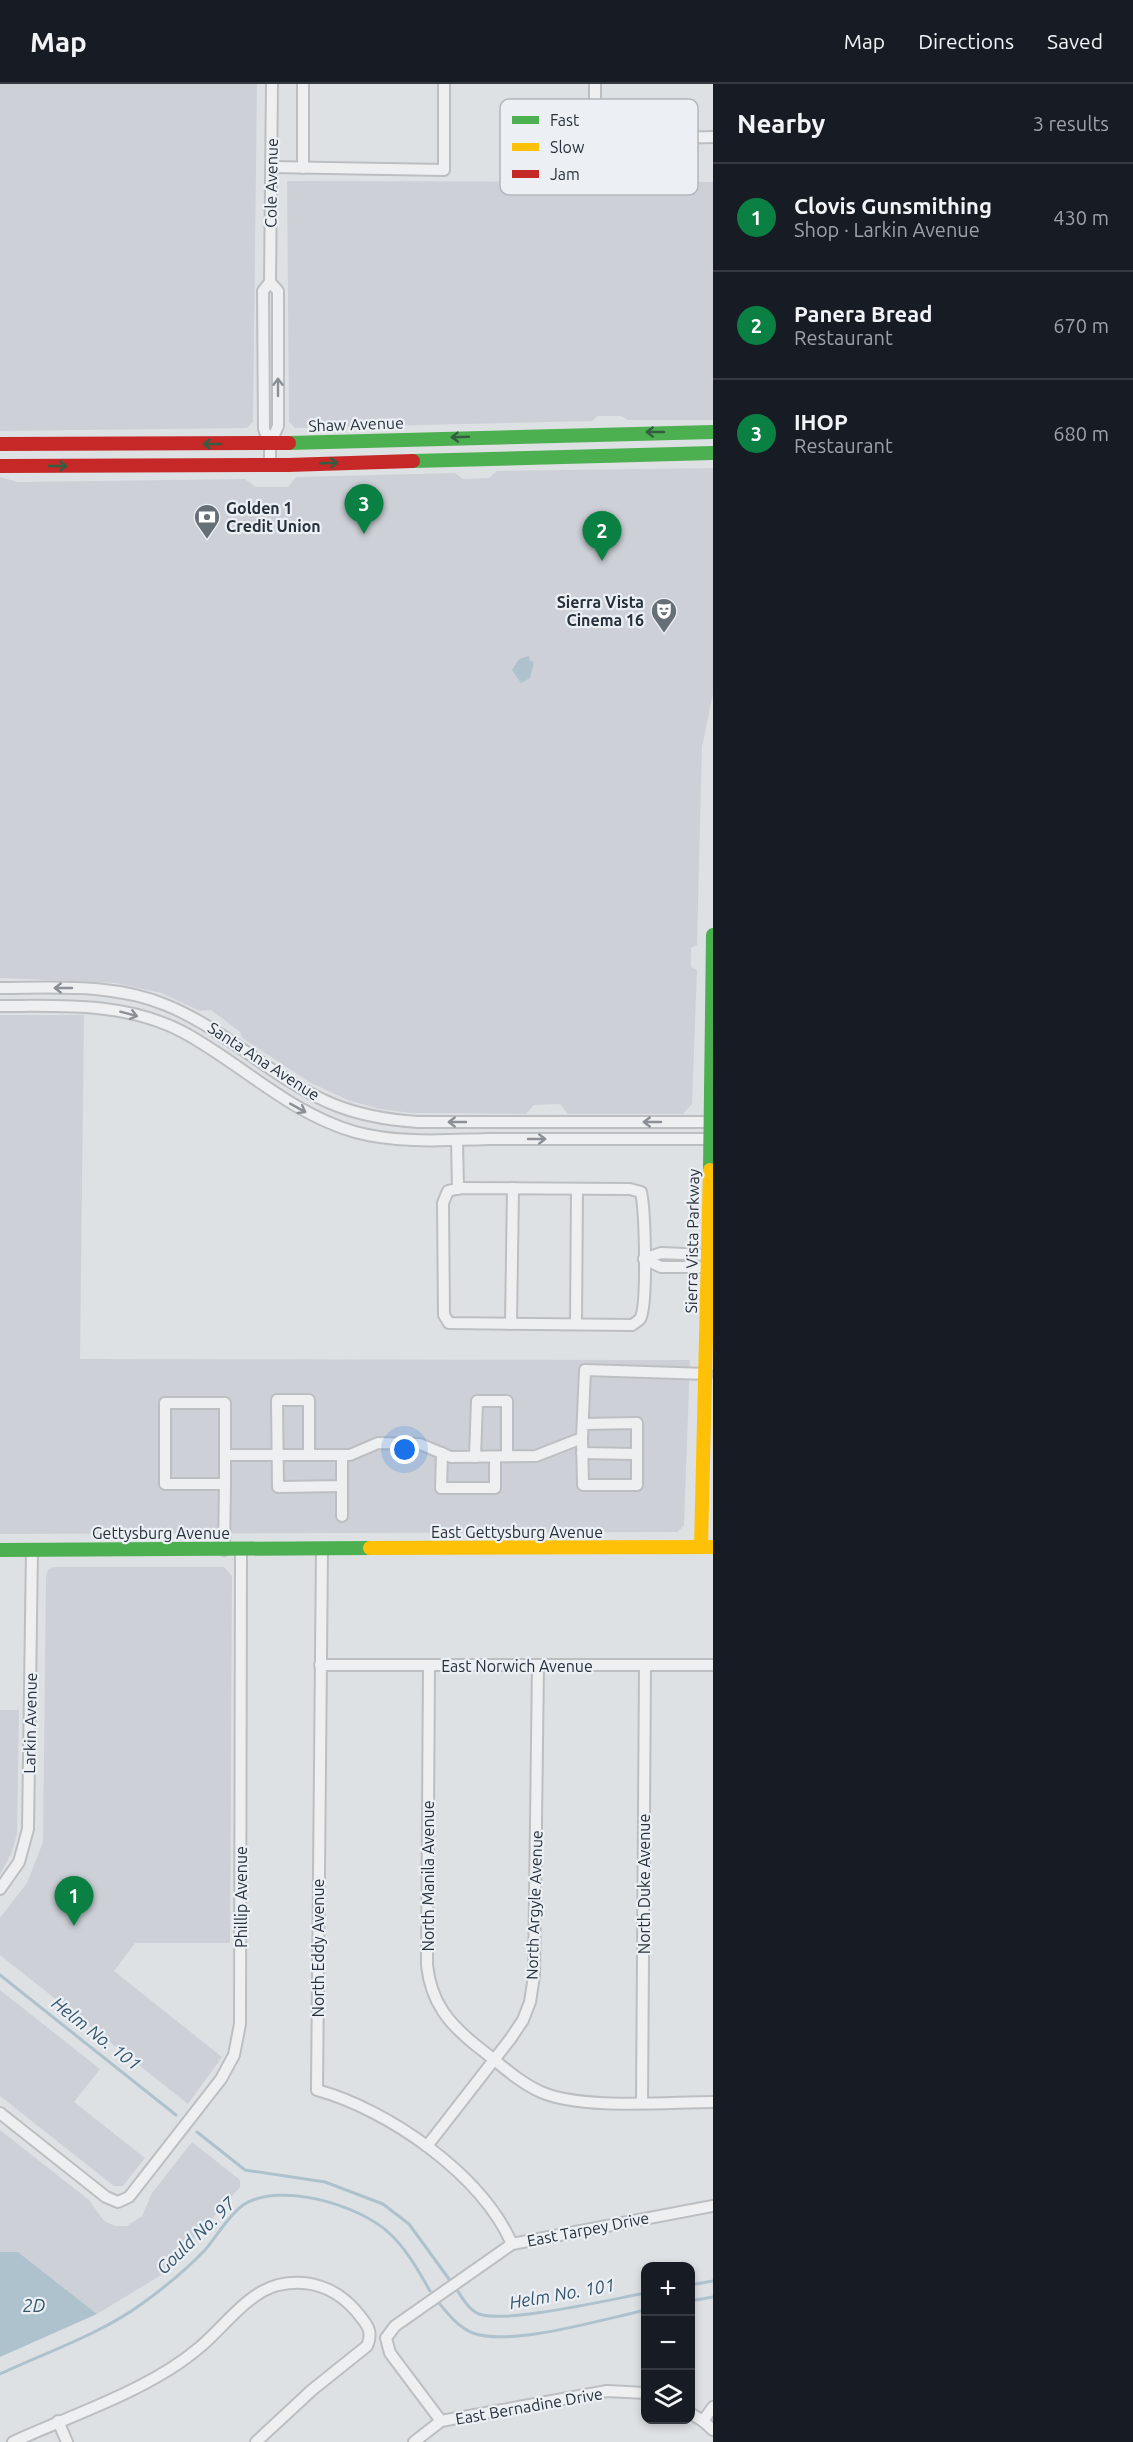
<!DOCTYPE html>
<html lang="en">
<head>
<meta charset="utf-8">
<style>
	body { margin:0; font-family:Ubuntu,sans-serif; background:#242831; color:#f1f3f6 }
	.controls { position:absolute; right:18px; bottom:18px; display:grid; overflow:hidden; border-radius:12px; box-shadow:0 3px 9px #0003 }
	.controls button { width:54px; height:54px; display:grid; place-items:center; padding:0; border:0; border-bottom:2px solid #363941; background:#171b24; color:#f1f3f6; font:30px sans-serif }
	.you { position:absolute; left:405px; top:1366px; width:21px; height:21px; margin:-15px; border:4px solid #fff; border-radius:50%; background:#1a73e8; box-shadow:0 0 0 9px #1a73e833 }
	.badge { display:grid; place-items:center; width:39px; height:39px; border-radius:50%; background:#0b8043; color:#fff; font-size:20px; font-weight:700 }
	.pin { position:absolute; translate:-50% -50px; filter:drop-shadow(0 2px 3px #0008) }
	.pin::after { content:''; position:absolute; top:32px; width:21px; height:18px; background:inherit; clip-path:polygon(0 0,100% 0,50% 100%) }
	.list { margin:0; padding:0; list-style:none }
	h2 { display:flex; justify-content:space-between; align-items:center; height:78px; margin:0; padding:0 24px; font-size:26px }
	h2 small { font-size:20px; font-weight:400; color:#9ea1a6 }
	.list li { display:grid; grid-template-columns:39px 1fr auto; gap:18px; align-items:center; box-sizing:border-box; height:108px; padding:0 24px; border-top:2px solid #363941 }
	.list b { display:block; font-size:22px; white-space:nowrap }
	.list p { margin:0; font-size:20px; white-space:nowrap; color:#9ea1a6 }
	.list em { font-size:20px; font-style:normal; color:#9ea1a6 }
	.icon { flex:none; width:33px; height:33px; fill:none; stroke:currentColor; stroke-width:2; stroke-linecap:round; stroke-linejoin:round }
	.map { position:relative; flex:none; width:713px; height:2358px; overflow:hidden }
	header { display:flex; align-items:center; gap:36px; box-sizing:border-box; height:84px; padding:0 30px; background:#171b24; border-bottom:2px solid #363941 }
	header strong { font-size:28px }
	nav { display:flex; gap:33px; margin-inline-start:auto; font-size:21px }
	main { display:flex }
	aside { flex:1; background:#171b24 }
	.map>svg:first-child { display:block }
	.built { fill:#cdd1d7 }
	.water { fill:#aec2ce }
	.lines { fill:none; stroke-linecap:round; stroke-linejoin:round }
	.stream { stroke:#aec2ce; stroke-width:3 }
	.street-casing { stroke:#bcbfc2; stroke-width:14 }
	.street { stroke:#eeeff0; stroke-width:10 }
	.fast { stroke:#4caf50; stroke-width:14 }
	.slow { stroke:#ffc107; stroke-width:14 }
	.jam { stroke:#c62828; stroke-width:14 }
	.oneway { stroke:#8a9096 }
	.oneway2 { stroke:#345d42 }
	.labels { text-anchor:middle; stroke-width:4.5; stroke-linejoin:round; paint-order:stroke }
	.street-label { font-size:16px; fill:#27313b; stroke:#ecf0f4 }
	.poi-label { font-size:16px; font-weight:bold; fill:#27313b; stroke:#ecf0f4; text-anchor:start }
	.water-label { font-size:18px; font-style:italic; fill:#34566c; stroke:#ecf0f4 }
	.key { fill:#ecf0f4; stroke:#b1b7bc; stroke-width:1.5 }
	.key-label { font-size:16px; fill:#27313b }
</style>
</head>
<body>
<header>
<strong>Map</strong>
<nav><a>Map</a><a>Directions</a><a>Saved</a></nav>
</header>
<main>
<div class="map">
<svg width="713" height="2358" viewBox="0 0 713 2358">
	<rect width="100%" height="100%" fill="#dee1e4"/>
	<g class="built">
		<polygon points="0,0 257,0 253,338 247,344 0,347"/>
		<polygon points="287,97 713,98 713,336 628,336 621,332 598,332 592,337 295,344 289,338"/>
		<polygon points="713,384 713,610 702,663 697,861 691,864 691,883 697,886 692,1020 683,1030 568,1030 560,1020 534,1021 526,1030 411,1029 380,1025 350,1017 311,999 242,954 240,948 211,926 200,927 161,909 115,899 0,894 0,393 18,398 245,395 256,403 288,403 296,393 455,389 463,395 489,394 497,387"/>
		<polygon points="0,931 84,931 80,1275 690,1276 684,1442 677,1448 0,1450"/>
		<polygon points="53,1483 224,1483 232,1492 230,1859 135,1859 114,1887 222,1973 188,2020 0,1871 0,1834 27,1799 43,1758 46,1492 48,1486"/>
		<polygon points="0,1626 19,1626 17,1750 12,1768 0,1791"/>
		<polygon points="0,1906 100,1985 74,2018 145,2074 123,2102 114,2102 0,2012"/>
		<polygon points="0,2046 89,2116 104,2137 115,2142 127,2142 142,2132 152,2109 192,2058 240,2096 240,2103 163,2190 97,2230 18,2168 0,2168"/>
	</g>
	<g class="water">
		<polygon points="529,572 530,577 534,578 530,594 521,599 512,586 519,575"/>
		<polygon points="0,2168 18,2168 97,2230 0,2273"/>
	</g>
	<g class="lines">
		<g class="stream">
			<polyline points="0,1891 176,2031"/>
			<polyline points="197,2048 245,2086 325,2098 383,2120 409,2140 449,2195"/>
			<polyline points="690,2201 713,2197"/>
			<path d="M457,2206C463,2215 469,2226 479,2230C506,2240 612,2215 646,2209"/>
			<polyline points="690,2217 713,2213"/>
			<path d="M439,2219C448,2230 459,2244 473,2249C511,2263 603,2235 646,2226"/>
			<path d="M0,2290C47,2268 101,2250 143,2219C165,2203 186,2186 205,2166C218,2151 227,2133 243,2121C280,2097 358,2121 388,2148C406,2164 418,2186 430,2207"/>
		</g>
		<g class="street-casing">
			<g id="street">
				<polyline points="595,0 595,56 713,53"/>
				<polyline points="271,83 444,86 444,0"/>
				<polyline points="303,84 303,0"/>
				<polyline points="270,198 278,207 278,342 270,360"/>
				<polyline points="270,381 270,360 264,345 263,207 270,198 272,0"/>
				<path d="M0,904C55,904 114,899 166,921C225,945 271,993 330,1019C358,1031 388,1036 418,1038H710"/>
				<path d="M0,922C62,922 126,918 183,948C242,980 289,1029 355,1048C399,1060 447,1056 491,1055C564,1055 637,1055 710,1055"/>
				<polyline points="457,1056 458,1105"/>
				<path d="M460,1104L630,1105L641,1108C645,1126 648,1222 640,1235C638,1237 635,1239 632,1241L449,1239L444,1231L443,1119L448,1107Z"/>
				<polyline points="644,1175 661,1183 708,1183"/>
				<polyline points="644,1175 661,1169 708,1171"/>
				<polyline points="511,1240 513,1104"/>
				<polyline points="576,1240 577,1105"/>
				<polyline points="582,1354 583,1401 637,1401 637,1339 583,1340"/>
				<polyline points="442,1369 441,1404 495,1404 495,1373"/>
				<polyline points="582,1369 637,1370"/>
				<polyline points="225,1371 225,1400"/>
				<polyline points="309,1371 309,1316 277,1316 278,1403 342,1402 342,1371"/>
				<polyline points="475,1373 477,1317 507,1317 507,1372"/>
				<polyline points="342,1402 342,1432"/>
				<path d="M322,1465L317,2006C389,2026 481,2090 512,2160"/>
				<polyline points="224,1466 225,1400 165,1400 165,1319 225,1319 225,1371 350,1371 378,1359 420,1360 451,1373 536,1372 582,1354 585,1286 707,1290"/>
				<polyline points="320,1581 713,1581"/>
				<path d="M429,1581L427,1881C431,1919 449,1940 478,1963C498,1978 518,1998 541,2008C582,2026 667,2018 713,2018"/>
				<polyline points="0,1805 19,1778 28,1745 32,1466"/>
				<polyline points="642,2018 645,1582"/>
				<polyline points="0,2029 106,2113 118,2118 129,2113 221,1995 234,1971 240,1940 241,1466"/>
				<polyline points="427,2062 511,1954 523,1936 530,1918 534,1892 538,1582"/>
				<polyline points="646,2309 607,2307 441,2337 390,2269 386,2254 395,2242 512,2160 713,2122"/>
				<polyline points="690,2329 703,2337 713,2323"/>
				<polyline points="58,2337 67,2358"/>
				<polyline points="703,2337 713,2346"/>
				<path d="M13,2358C74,2330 150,2306 200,2263C224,2243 247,2209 278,2201C309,2194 336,2204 356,2227C366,2239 374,2247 367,2262L312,2306L256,2358"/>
				<polyline points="414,2358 441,2337"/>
			</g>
		</g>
		<use href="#street" class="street"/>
		<g class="fast">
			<polyline points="289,359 713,348"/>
			<polyline points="413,377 713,369"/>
			<polyline points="710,1086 713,851"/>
			<polyline points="0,1466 370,1464"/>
		</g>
		<g class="slow">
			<polyline points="701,1463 710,1086"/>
			<polyline points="370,1464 713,1463"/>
		</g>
		<g class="jam">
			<polyline points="0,360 289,359"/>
			<polyline points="0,382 288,381 413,377"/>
		</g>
	</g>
	<defs><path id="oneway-shaft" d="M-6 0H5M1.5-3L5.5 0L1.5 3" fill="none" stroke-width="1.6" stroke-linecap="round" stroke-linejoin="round" transform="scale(1.5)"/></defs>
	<g class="oneway">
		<use href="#oneway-shaft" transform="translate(278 303) rotate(-90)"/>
		<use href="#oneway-shaft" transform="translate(63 904) rotate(-180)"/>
		<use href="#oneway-shaft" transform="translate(129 930) rotate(15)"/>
		<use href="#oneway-shaft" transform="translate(298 1024) rotate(29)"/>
		<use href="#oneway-shaft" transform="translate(457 1038) rotate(180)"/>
		<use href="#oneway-shaft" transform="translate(652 1038) rotate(180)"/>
		<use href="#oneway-shaft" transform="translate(537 1055)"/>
	</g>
	<g class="oneway2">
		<use href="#oneway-shaft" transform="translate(655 348) rotate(180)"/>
		<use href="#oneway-shaft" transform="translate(460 353) rotate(178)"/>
		<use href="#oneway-shaft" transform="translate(212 360) rotate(180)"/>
		<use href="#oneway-shaft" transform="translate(329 379) rotate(-2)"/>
		<use href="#oneway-shaft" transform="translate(58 382)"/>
	</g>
	<defs>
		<g id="bank-pin" transform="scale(1.35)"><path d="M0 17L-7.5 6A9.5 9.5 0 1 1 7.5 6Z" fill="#676f76" stroke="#ecf0f4"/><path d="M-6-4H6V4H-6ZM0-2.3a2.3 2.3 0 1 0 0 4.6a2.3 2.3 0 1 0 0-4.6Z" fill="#fff"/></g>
		<g id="theatre-pin" transform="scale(1.35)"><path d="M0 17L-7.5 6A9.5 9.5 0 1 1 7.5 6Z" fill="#676f76" stroke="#ecf0f4"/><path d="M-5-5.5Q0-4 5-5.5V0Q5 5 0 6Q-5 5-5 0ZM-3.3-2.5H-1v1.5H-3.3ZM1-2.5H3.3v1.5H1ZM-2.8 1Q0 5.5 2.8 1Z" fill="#fff"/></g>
	</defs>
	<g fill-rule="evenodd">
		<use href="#bank-pin" x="207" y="433"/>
		<use href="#theatre-pin" x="664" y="527"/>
	</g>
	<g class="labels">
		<g class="street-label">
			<text transform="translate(271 99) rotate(-89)" y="6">Cole Avenue</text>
			<text transform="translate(356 340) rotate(-2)" y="6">Shaw Avenue</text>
			<text transform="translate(264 977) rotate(33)" y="6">Santa Ana Avenue</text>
			<text transform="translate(692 1157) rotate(-89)" y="6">Sierra Vista Parkway</text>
			<text x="517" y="1454">East Gettysburg Avenue</text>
			<text x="161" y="1455">Gettysburg Avenue</text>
			<text x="517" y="1588">East Norwich Avenue</text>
			<text transform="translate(30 1639) rotate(-89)" y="6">Larkin Avenue</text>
			<text transform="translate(428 1792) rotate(-90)" y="6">North Manila Avenue</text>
			<text transform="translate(644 1800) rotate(-90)" y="6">North Duke Avenue</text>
			<text transform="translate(241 1813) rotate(-90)" y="6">Phillip Avenue</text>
			<text transform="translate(534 1821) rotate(-88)" y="6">North Argyle Avenue</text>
			<text transform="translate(318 1864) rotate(-90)" y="6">North Eddy Avenue</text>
			<text transform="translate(588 2145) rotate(-11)" y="6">East Tarpey Drive</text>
			<text transform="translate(529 2322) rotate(-10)" y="6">East Bernadine Drive</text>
		</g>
		<g class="poi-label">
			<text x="226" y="430">Golden 1<tspan x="226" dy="18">Credit Union</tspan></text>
			<text x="644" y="524" text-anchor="end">Sierra Vista<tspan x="644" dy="18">Cinema 16</tspan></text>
		</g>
		<g class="water-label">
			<text transform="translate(96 1950) rotate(38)" y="6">Helm No. 101</text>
			<text transform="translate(196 2152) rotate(-44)" y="6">Gould No. 97</text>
			<text transform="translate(562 2210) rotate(-10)" y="6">Helm No. 101</text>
			<text x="34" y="2228">2D</text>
		</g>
	</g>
	<rect x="500" y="15" width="198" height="96" rx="9" class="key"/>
	<rect x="512" y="32" width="27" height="8" fill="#4caf50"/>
	<rect x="512" y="59" width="27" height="8" fill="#ffc107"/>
	<rect x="512" y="86" width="27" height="8" fill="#c62828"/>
	<g class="key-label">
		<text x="550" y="42">Fast</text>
		<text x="550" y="69">Slow</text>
		<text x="550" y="96">Jam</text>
	</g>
</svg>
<div class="controls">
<button>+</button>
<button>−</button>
<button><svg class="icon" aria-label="layers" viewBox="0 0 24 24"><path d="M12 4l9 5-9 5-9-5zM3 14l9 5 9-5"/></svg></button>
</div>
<div class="you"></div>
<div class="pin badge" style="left:74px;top:1842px">1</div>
<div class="pin badge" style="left:602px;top:477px">2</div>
<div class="pin badge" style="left:364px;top:450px">3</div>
</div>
<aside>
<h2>Nearby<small>3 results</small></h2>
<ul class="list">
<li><span class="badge">1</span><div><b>Clovis Gunsmithing</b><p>Shop · Larkin Avenue</p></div><em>430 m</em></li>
<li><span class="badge">2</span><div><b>Panera Bread</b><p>Restaurant</p></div><em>670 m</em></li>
<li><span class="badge">3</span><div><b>IHOP</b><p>Restaurant</p></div><em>680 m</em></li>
</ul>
</aside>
</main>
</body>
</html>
